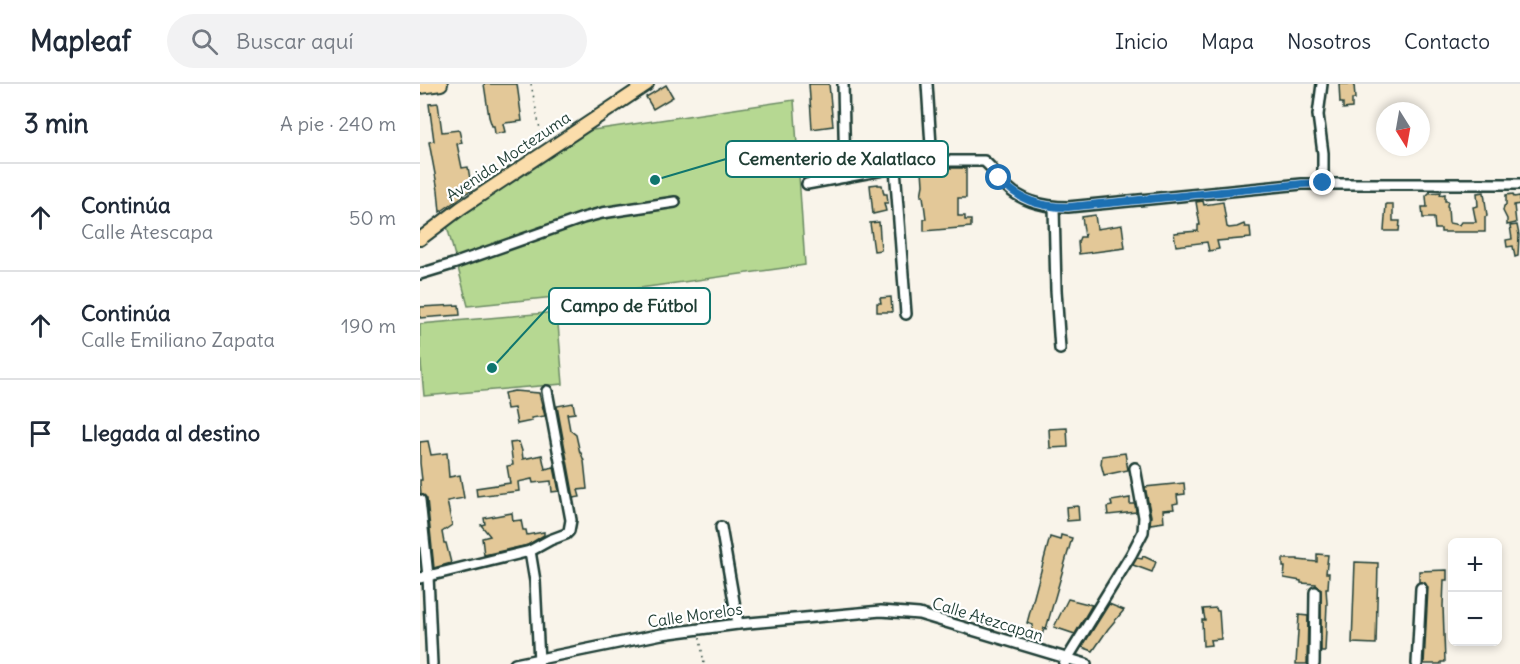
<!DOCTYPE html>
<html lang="es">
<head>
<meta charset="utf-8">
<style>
	body { margin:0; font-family:Delius,sans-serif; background:#f2f2f3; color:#1f2937 }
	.controls { position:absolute; right:18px; bottom:18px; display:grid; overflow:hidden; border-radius:9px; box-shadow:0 3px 9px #0003 }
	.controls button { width:54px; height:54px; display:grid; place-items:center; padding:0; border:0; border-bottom:2px solid #e0e1e3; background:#fff; color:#1f2937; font:30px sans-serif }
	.compass { position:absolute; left:956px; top:18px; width:54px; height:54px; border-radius:50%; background:#fff; box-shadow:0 3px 9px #0003; rotate:169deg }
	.stop { position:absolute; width:18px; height:18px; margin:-14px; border:4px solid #1f6fb2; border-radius:50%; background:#fff }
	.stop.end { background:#1f6fb2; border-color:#fff; box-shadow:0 2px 6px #0008 }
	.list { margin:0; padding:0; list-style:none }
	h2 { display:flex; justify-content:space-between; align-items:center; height:78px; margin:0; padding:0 24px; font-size:26px }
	h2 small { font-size:20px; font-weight:400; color:#747a83 }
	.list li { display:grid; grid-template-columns:39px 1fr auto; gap:18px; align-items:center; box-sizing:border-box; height:108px; padding:0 24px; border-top:2px solid #e0e1e3 }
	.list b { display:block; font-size:22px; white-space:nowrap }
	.list p { margin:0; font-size:20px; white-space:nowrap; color:#747a83 }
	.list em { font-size:20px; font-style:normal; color:#747a83 }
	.icon { flex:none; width:33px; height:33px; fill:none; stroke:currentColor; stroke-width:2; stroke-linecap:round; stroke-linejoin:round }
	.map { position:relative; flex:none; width:1100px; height:580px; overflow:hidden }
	header { display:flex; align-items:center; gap:36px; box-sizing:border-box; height:84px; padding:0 30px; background:#fff; border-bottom:2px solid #e0e1e3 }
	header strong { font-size:28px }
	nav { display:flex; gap:33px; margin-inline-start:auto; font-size:21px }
	.search { width:420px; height:54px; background:#f2f2f3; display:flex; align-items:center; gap:15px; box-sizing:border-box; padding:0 21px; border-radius:33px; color:#747a83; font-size:22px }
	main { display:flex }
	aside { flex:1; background:#fff }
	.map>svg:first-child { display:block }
	.green { fill:#b6d892; stroke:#6a8a63; stroke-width:1.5 }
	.building { fill:#e3c898; stroke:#1f3d34; stroke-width:1.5 }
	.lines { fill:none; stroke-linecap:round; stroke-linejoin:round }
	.minor-casing { stroke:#1f3d34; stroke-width:14 }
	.major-casing { stroke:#1f3d34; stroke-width:16 }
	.path { stroke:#1f3d34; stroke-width:1.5; stroke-dasharray:1.5 4.5; stroke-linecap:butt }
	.minor { stroke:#fff; stroke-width:9 }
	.major { stroke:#fbddab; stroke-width:12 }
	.route { stroke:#1f6fb2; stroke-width:8 }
	.labels { text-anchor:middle; stroke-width:4.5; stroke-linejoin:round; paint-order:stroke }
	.street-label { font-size:16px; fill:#1f3d34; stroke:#fff }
	.leader { fill:none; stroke:#0f766e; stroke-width:2 }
	.callout-dot { fill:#0f766e; stroke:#fff; stroke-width:2 }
	.callout { fill:#fff; stroke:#0f766e; stroke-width:2 }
	.callout-label { font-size:18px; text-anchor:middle; font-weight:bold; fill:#1f3d34 }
</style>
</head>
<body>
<header>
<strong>Mapleaf</strong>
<div class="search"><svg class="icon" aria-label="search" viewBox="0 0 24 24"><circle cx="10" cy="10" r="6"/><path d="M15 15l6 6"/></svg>Buscar aquí</div>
<nav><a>Inicio</a><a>Mapa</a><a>Nosotros</a><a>Contacto</a></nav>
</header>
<main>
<aside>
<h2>3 min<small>A pie · 240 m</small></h2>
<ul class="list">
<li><svg class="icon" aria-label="ahead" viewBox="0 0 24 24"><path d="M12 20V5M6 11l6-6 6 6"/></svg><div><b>Continúa</b><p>Calle Atescapa</p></div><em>50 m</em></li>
<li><svg class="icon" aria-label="ahead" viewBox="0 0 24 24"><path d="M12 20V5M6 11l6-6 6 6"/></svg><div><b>Continúa</b><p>Calle Emiliano Zapata</p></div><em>190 m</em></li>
<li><svg class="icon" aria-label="arrive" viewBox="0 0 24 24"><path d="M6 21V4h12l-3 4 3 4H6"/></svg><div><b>Llegada al destino</b></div></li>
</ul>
</aside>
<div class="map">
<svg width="1100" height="580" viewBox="0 0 1100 580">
	<rect width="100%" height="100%" fill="#f9f4ea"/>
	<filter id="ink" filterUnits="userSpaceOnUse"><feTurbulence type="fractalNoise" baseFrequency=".0167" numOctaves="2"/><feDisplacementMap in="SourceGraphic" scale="12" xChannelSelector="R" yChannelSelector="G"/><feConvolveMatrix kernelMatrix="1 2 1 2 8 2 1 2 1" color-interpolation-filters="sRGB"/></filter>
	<g filter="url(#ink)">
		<g class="green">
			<polygon points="374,16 385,181 213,205 48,222 27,142 153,49"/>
			<polygon points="137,228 143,300 4,312 0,268 0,240"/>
		</g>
		<g class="building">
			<polygon points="64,0 97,0 102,37 85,39 83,40 85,48 75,50 74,42 72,42 69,33"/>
			<polygon points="389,0 409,0 413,42 392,45"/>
			<polygon points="919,0 934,0 935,15 932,15 932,24 923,25 923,19 920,19"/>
			<polygon points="246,1 253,13 233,25 226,13"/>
			<polygon points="18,19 22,48 39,46 42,59 37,60 42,84 48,83 52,106 42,111 43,112 20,128 18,106 9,58 14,57 9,20"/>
			<polygon points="514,84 546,84 546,114 538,114 538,132 545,132 545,136 551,136 551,143 504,147 504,135 506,135 503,112 501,112 503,101 502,86"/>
			<polygon points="458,100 458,101 462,101 464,110 467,110 468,119 464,119 466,127 453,130 450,101"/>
			<polygon points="1021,108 1020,111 1025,110 1025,117 1028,117 1027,122 1028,123 1029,139 1039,141 1041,138 1056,138 1053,123 1058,122 1057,109 1064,108 1067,132 1065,133 1065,148 1021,148 1021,145 1015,145 1014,134 1003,134 1002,123 1007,123 1006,112 1009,109"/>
			<polygon points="1093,110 1094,113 1100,112 1100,120 1094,121 1096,139 1087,141 1087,135 1083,127 1084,122 1086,121 1086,111"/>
			<polygon points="783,117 784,121 803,118 807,143 809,144 817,143 824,140 825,143 830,143 831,154 797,157 799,165 789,167 787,158 756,162 754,149 778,147 778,141 780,141 776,118"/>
			<polygon points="966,120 973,120 973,137 980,137 979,147 964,147"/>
			<polygon points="675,131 677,145 702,141 705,164 659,170 658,158 660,153 665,153 662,133"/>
			<polygon points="459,138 461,166 454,167 450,139"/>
			<polygon points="1097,141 1099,151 1098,172 1095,173 1093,162 1087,163 1086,156 1092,155 1090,142"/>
			<polygon points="471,213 472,228 457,228 457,219 461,219 460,214"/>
			<polygon points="39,221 40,231 0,234 0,223"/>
			<polygon points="94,307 119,309 125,332 111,334 112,337 97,340 94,324 87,325 84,309"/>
			<polygon points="153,319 155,329 147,330 150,346 156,351 160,369 161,369 164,377 167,405 158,406 160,413 154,414 137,322"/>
			<polygon points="647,344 648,363 630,364 629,345"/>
			<polygon points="8,357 11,371 27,369 29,393 40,391 44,414 27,417 32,441 22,448 24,459 26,459 31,479 14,484 7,415 5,412 1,410 0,399 0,396 2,396 0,379 0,358"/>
			<polygon points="99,358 102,367 103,375 122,371 125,385 134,383 139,407 132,408 131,397 113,399 112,395 98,398 99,407 57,412 56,404 90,399 87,382 93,381 90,359"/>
			<polygon points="705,369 708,386 684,391 681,380 682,372"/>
			<polygon points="764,399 765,410 757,411 758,419 753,420 754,425 743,426 744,438 730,440 731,432 725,403"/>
			<polygon points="710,414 710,420 715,420 716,428 688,431 687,423 692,422 691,417"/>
			<polygon points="658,422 659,436 647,437 646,423"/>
			<polygon points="92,429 93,437 101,436 103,446 106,446 107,451 124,448 124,451 108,461 64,471 62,454 70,452 61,441 65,440 64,434"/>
			<polygon points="641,451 652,454 626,545 624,544 620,559 608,556 613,541 607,539 630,453 640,456"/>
			<polygon points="897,470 908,471 906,489 909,489 908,504 906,504 907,519 905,568 901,568 901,505 896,501 896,500 881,499 881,497 864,494 865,483 863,483 863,475 878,475 878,476 897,478"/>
			<polygon points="723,472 736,478 732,488 713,481 717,474 722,475"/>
			<polygon points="935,478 958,479 956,560 932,559"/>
			<polygon points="1027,486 1027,496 1024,496 1023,522 1025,578 1021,578 1021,580 1004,580 1008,504 1005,499 999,498 999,487"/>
			<polygon points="648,515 672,521 655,550 634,543"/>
			<polygon points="689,520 704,526 688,545 673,567 662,563"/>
			<polygon points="796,524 797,527 799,527 801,555 790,556 791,561 783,562 782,536 785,536 783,525"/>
			<polygon points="879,531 888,532 887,580 876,580"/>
		</g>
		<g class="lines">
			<g class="minor-casing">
				<g id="minor">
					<polyline points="423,0 425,93"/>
					<polyline points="507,0 512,77"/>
					<polyline points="902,0 898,31 903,69 903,99"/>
					<polyline points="475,84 486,230"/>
					<path d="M387,100L512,77H564C573,84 578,93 586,102C602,118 625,123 648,123L882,100H1100"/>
					<polyline points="634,123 636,206 640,265"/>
					<polyline points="0,190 33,180 163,134 182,129 255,118"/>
					<polyline points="0,416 8,492 12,580"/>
					<polyline points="301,443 318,540"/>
					<polyline points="110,467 115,497 119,578"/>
					<polyline points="0,494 110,467 130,456 146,450 149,447 151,436 127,307"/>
					<polyline points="95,580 242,550 318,540 461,527 499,530 666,580"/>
					<polyline points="644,580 711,471 723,448 724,433 715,384"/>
					<polyline points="894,580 895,508"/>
					<polyline points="997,580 1001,504"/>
				</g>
			</g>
			<g class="major-casing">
				<g id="major">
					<polyline points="0,3 21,0"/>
					<polyline points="0,155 41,124 227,0"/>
				</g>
			</g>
			<g class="path">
				<polyline points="111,0 122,55"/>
				<polyline points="280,554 284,580"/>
			</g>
			<use href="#minor" class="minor"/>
			<use href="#major" class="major"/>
		</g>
	</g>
	<g class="lines" filter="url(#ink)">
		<path class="route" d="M579,94C598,116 619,123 648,123L882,100L903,99"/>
	</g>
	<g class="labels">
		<g class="street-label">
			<text transform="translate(88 72) rotate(-34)" y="6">Avenida Moctezuma</text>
			<text transform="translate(275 531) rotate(-8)" y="6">Calle Morelos</text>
			<text transform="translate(568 535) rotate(17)" y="6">Calle Atezcapan</text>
		</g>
	</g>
	<path class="leader" d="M235 96L306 75M72 284L129 222"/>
	<g class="callout-dot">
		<circle cx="235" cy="96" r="6"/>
		<circle cx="72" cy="284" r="6"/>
	</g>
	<g class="callout">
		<rect x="306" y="57" width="222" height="36" rx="6"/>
		<rect x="129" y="204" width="161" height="36" rx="6"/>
	</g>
	<g class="callout-label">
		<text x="417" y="81">Cementerio de Xalatlaco</text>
		<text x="209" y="228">Campo de Fútbol</text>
	</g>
</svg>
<div class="controls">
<button>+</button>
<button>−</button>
</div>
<svg class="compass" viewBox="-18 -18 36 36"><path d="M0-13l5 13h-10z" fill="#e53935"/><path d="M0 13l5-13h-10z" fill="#747a83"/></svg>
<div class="stop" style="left:579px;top:94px"></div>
<div class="stop end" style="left:903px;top:99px"></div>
</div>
</main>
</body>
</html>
